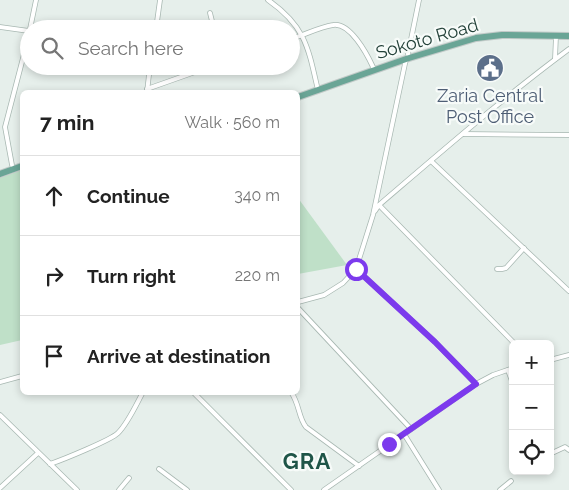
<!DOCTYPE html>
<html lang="en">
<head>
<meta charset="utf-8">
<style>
	body { margin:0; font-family:Raleway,sans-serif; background:#f2f2f2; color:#222 }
	.controls { position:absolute; right:15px; bottom:15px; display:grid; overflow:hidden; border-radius:8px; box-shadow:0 2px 8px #0003 }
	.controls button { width:45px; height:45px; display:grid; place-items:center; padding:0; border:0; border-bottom:1px solid #e0e0e0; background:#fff; color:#222; font:25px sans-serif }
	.stop { position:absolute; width:15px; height:15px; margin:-11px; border:4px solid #7c3aed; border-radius:50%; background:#fff }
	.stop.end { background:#7c3aed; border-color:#fff; box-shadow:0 1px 5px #0008 }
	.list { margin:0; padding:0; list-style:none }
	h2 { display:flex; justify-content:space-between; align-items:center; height:65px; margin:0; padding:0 20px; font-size:21px }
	h2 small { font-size:16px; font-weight:400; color:#767676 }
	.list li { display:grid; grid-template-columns:32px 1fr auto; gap:15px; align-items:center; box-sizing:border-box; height:80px; padding:0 20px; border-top:1px solid #e0e0e0 }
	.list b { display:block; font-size:19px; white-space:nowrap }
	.list em { font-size:16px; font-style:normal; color:#767676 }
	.icon { flex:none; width:28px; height:28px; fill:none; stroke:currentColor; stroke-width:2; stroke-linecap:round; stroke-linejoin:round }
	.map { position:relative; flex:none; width:569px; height:490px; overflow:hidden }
	.search { position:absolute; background:#fff; box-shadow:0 2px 8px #0003; left:20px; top:20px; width:280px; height:55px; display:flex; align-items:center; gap:12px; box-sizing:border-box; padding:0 18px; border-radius:28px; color:#767676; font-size:19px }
	.panel { position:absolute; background:#fff; box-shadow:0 2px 8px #0003; left:20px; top:90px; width:280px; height:305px; border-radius:8px }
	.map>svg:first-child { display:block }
	.pitch { fill:#bfe0c8 }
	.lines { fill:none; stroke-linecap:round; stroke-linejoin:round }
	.minor-casing { stroke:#a8b8b2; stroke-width:5.5 }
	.primary-casing { stroke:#c2cac8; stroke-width:8 }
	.minor { stroke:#fff; stroke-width:4 }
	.primary { stroke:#6aa596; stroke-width:6 }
	.route { stroke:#7c3aed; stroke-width:6 }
	.labels { text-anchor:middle; stroke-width:4.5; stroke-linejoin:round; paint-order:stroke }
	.street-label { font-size:18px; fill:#24423a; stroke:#f7fbf9 }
	.service-label { font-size:18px; fill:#4e5e75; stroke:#f7fbf9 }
	.district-label { font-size:22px; font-weight:bold; letter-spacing:1px; fill:#1f5548; stroke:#f7fbf9 }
</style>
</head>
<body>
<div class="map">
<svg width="569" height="490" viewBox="0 0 569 490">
	<rect width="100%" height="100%" fill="#e6efeb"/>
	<g class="pitch">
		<polygon points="22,170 22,340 0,345 0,178"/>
		<polygon points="298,198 347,265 298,274"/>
	</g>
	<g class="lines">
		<g class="minor-casing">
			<g id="minor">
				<path d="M268,0C304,25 308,46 317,86"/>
				<polyline points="210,13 214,29"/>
				<polyline points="0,27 29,31"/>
				<polyline points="30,29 36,0"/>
				<polyline points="156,29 160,0"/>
				<path d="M291,39C305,35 319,27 333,25C350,22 367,54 373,67"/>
				<polyline points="408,54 419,0"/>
				<polyline points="555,59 556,36"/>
				<polyline points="147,89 212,66"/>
				<polyline points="147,92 150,66"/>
				<polyline points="463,134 569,135"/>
				<polyline points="431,161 569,291"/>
				<polyline points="12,165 5,127 29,35"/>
				<polyline points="379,205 515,344"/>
				<path d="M375,211L379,205C441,152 503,98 569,49"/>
				<polyline points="356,269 435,342 476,384"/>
				<polyline points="497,269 502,269 506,268 524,248"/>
				<polyline points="298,302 324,295 343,283 356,269 373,215 406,59"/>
				<polyline points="298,308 411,429"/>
				<polyline points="550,360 569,355"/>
				<polyline points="508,370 513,384"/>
				<polyline points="0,382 22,376"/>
				<polyline points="193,392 291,490"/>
				<path d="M291,392C300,405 298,417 306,427L359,466"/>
				<polyline points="0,415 77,490"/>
				<polyline points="404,434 439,490"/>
				<polyline points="552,453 565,447 569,450"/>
				<path d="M50,464C62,460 111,440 118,433C128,423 136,405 143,392"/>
				<polyline points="159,469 187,490"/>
				<polyline points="0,488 38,453"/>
				<polyline points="119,490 129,478"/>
				<polyline points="324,490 476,384 493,375 513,368"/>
				<polyline points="500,490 511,481"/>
			</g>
		</g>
		<g class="primary-casing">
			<g id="primary">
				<polyline points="298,97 409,58 476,38 502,35 569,36"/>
				<polyline points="0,174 22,166"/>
			</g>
		</g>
		<use href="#minor" class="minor"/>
		<use href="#primary" class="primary"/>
	</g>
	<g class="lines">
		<polyline class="route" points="356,269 435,342 476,384 389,444"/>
	</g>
	<defs>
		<g id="civic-disc" transform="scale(1.4375)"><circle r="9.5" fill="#5c6f8a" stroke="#f7fbf9"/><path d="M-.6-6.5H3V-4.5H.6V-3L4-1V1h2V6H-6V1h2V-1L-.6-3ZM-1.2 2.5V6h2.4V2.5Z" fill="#fff"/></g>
	</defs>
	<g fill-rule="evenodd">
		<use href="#civic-disc" x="490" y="68"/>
	</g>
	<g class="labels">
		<g class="street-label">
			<text transform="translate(427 39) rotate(-16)" y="6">Sokoto Road</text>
		</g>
		<g class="service-label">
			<text x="490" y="102">Zaria Central<tspan x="490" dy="21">Post Office</tspan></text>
		</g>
		<g class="district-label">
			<text x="307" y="469">GRA</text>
		</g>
	</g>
</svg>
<div class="controls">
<button>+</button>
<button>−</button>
<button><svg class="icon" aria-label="locate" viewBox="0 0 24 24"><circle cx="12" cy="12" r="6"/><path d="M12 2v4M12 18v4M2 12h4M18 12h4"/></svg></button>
</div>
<div class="stop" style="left:356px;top:269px"></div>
<div class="stop end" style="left:389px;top:444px"></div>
<div class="search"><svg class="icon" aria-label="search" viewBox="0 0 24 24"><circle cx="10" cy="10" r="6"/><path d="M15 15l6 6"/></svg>Search here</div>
<section class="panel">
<h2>7 min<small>Walk · 560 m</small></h2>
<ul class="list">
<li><svg class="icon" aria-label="ahead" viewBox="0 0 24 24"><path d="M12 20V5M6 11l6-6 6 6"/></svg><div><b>Continue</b></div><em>340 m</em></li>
<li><svg class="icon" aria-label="right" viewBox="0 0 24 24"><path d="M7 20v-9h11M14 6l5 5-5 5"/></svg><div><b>Turn right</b></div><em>220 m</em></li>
<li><svg class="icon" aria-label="arrive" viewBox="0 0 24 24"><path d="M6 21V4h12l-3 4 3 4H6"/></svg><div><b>Arrive at destination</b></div></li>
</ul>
</section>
</div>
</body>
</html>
